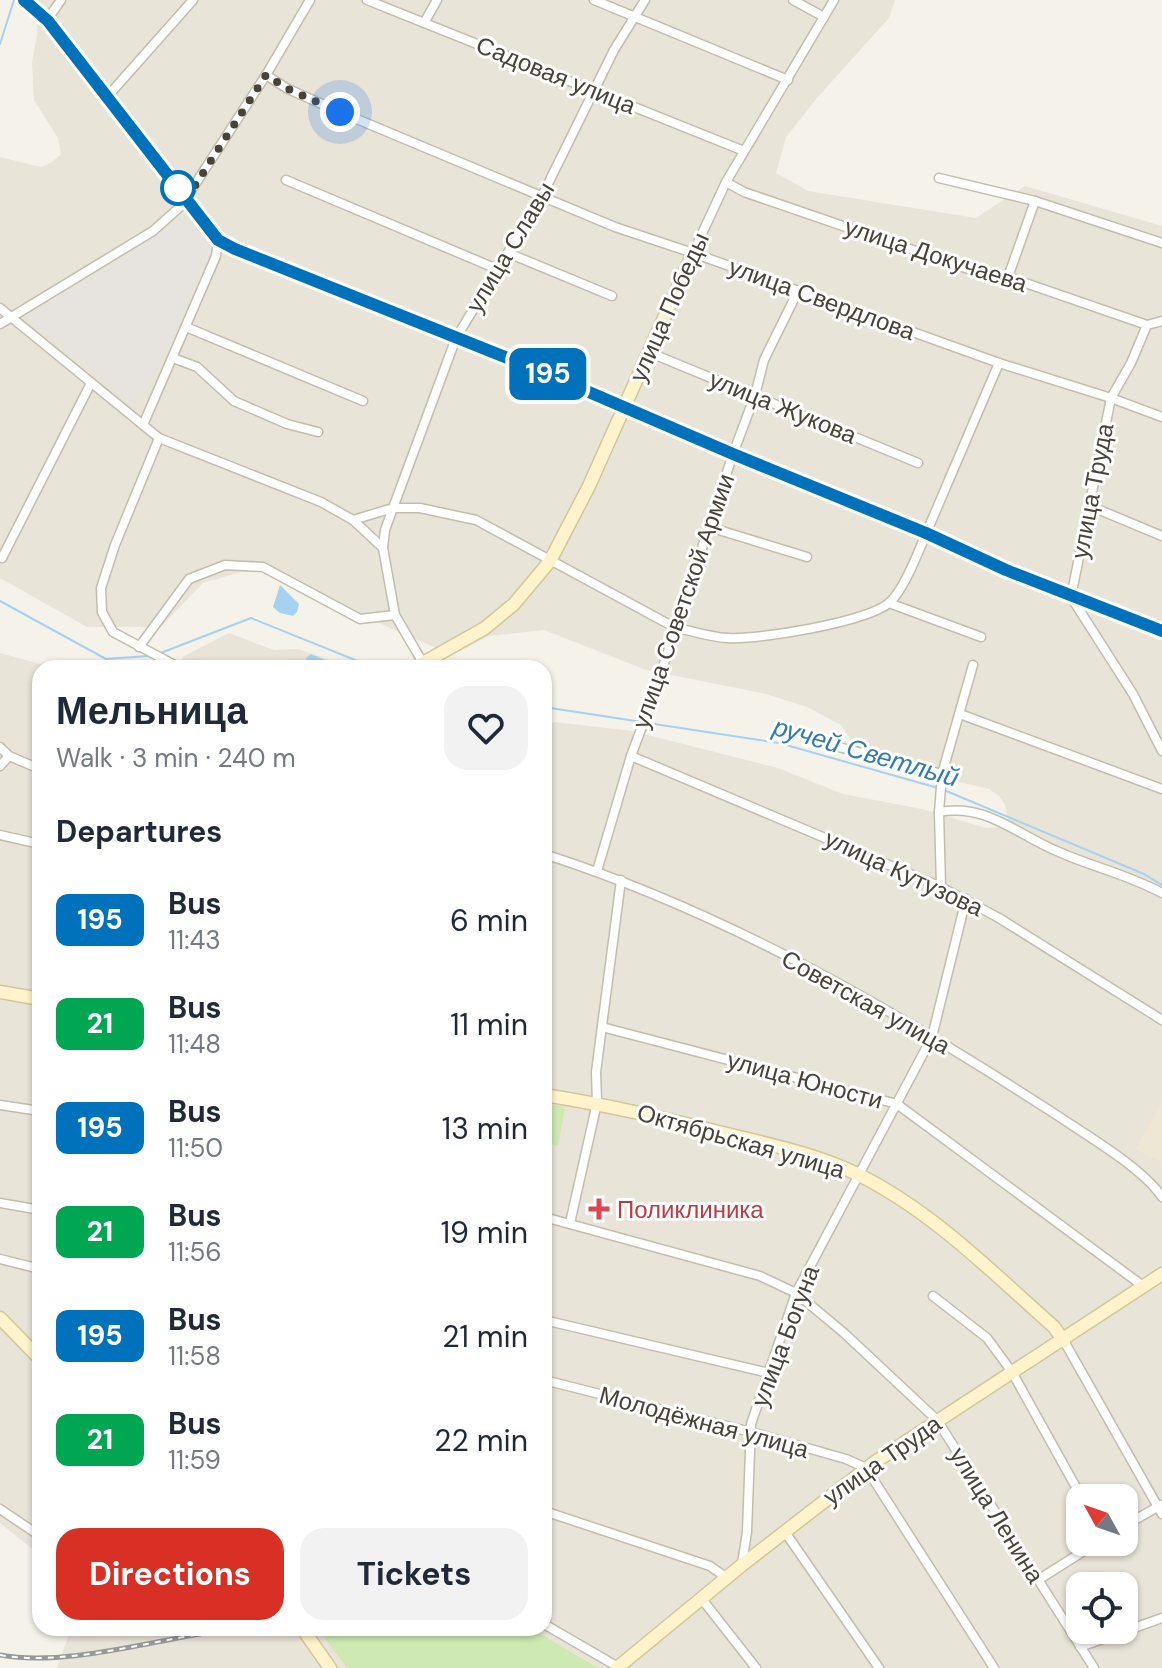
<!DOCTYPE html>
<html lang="en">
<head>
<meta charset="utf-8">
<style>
  :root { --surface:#fff; --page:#f2f2f3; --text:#1f2937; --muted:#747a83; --accent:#d93025 }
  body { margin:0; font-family:"DM Sans",sans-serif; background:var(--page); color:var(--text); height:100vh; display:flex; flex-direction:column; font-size:30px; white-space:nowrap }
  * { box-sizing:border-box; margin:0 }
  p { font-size:26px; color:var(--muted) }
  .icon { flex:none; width:44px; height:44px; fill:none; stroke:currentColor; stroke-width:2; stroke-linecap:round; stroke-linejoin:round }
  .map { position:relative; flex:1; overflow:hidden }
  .side { position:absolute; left:32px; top:660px; width:520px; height:976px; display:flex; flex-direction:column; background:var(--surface); border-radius:24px; box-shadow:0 2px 6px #0004 }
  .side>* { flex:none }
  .badge { padding:0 16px; border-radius:12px; font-size:28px; line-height:52px }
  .needle { width:52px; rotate:310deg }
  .tools { position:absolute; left:1066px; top:1484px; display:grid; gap:16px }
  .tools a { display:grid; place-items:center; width:72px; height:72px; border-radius:16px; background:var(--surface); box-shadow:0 2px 6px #0004; font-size:40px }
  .you { position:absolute; width:40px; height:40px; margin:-20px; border:6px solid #fff; border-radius:50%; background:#1a73e8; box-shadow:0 0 0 12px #1a73e833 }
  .map>.badge { position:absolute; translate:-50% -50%; box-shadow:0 0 0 4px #fff }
  h2 { padding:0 24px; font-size:30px; line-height:72px }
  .round { display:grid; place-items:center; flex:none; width:84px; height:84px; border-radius:24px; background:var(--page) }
  .overview { display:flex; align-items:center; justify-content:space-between; height:136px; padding:0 24px }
  h1 { font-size:38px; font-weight:700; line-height:60px }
  .cta { display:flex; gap:16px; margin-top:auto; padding:16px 24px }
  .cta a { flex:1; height:92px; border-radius:24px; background:var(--accent); color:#fff; font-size:32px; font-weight:700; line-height:92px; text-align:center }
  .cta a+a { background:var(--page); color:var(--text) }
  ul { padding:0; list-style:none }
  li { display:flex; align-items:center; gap:24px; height:104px; padding:0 24px }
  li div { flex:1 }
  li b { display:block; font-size:30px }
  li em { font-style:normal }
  li .badge { min-width:88px; font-weight:700; text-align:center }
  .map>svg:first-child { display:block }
</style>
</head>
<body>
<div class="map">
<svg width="1162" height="1668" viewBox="0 0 1162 1668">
  <rect width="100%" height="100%" fill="#f5f2ea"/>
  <g fill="#e9e4d8" fill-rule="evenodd">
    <path d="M37 0H895L889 18 817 98 786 137 776 173 808 191 976 218 1025 186 1162 226V1668H57L71 1628H544V725L555 722 632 731 778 768 843 794 922 809 986 828 1002 827 1008 820 1005 805 999 796 989 789 887 765 854 745 841 725 807 707 766 694 646 670 544 630 489 636 452 655 254 568 203 583 161 627H87L0 578V157L41 167 52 162 61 154 58 138 34 100 32 63 37 35ZM1080 1498H1124V1542H1080ZM1080 1586H1124V1630H1080Z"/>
    <path d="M229 633 274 650 298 649 352 668H174L184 656Z"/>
    <path d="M0 653 55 668H40V1555L0 1523Z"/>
  </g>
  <path fill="#e7e3de" d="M183 216 213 248 158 368 134 403 23 317 105 269Z"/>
  <path fill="#eee7d4" d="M1162 1101V1163L1136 1149Z"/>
  <g fill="#cfe9b3">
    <path d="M544 1103 565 1107 558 1146 544 1142Z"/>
    <path d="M317 1628H530L598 1668H347Z"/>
  </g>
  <g fill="#a7d1f1">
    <path d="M280 585 299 604 297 612 293 616 280 613 273 607Z"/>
    <path d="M311 654 343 668H308L306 658Z"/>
  </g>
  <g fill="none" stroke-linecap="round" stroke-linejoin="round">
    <g stroke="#a7d1f1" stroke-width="2">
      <path d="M0 44 14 0"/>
      <path d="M0 601 106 659 148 656"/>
      <path d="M158 654 251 618 375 668"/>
      <path d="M544 707 642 722"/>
      <path d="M648 723 779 743 938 788"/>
      <path d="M944 790 1144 874 1162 885"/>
    </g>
    <defs>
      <g id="street">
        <path d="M24 0 48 21 218 240 235 249 540 371 733 454 926 533 1006 570 1162 631"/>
        <path d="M367 0 744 151"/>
        <path d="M594 0 788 80"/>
        <path d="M793 0 824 17"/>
        <path d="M47 20 61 0"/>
        <path d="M424 23 437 0"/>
        <path d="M266 75 288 89 340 112 615 227 693 253 999 363 1111 398 1162 417"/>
        <path d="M107 97 193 0"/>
        <path d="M939 178 1035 201 1162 243"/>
        <path d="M286 180 497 269"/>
        <path d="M726 182 744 192 974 271 1008 277 1147 325"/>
        <path d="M508 253 612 296"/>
        <path d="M693 253 726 182 834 0"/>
        <path d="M1008 277 1035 201"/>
        <path d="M0 308 159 438 321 502 353 520 383 548 395 615 423 663"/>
        <path d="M1162 321 1147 325 1131 363 1111 398 1071 597 1133 694 1162 751"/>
        <path d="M0 324 153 231 181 206 266 75 310 0"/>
        <path d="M186 327 363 401"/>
        <path d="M648 352 918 463"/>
        <path d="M173 358 197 367 234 401 287 424 318 432"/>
        <path d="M143 425 216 256 218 240"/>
        <path d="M159 438 115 545 101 588 102 612 113 632 180 668"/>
        <path d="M1090 506 1162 536"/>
        <path d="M353 520 393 508H420L476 520 674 627C692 631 710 637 728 638 759 640 866 622 889 603 905 590 922 542 931 522 954 469 976 416 999 363"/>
        <path d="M709 527 807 557"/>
        <path d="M383 548 385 530 393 508 456 338 541 198 614 50 645 0"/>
        <path d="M2 558 91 383"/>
        <path d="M889 603 981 637"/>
        <path d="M139 647 189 579 225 565 263 567 360 619 395 615"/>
        <path d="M960 714 1162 789"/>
        <path d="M812 740 942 774"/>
        <path d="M0 747 9 756 40 769"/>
        <path d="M631 756 941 887 999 918 1162 1020"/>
        <path d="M0 766 9 756"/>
        <path d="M939 812C987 803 1017 835 1059 852 1093 867 1129 875 1162 893"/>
        <path d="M0 835 40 844"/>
        <path d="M544 854C725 912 893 1009 1052 1112 1083 1133 1142 1167 1162 1197"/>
        <path d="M597 871 631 756 653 697 733 454 755 395 764 360 798 291"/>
        <path d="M941 887 939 812 942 774 973 665"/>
        <path d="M602 1027 897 1104 1143 1286"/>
        <path d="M0 1105 40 1111"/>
        <path d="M0 1203 40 1210"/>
        <path d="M544 1217 760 1276 796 1293 844 1333 937 1420 1094 1668"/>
        <path d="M570 1223 597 1103 596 1072 621 880"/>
        <path d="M0 1259 40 1269"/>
        <path d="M933 1296 987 1338 1012 1372 1082 1498"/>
        <path d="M544 1320 769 1373"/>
        <path d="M1064 1341 1162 1514"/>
        <path d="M544 1380 751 1432 846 1459 866 1468 994 1668"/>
        <path d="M0 1509 40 1536"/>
        <path d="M544 1511 710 1566 727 1578"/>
        <path d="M1124 1526 1161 1505"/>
        <path d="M785 1532 879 1668"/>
        <path d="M742 1564 747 1532 751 1424 796 1293 932 1037 966 899"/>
        <path d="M1038 1580 1098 1542"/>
        <path d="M701 1598 756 1668"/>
        <path d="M544 1624 618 1667"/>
        <path d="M1080 1647 1162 1618"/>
      </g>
      <g id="secondary">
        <path d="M424 668 423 663 485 628 514 604 550 561 589 486 693 253"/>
        <path d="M0 992 40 999"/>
        <path d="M544 1095C609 1105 671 1120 735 1136 776 1146 818 1155 857 1174 931 1210 993 1273 1054 1327L1064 1341"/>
        <path d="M0 1318 40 1359"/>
        <path d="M302 1628 330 1668"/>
        <path d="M617 1668 742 1565 875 1462 1162 1274"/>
      </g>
    </defs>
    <use href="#street" stroke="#c3bdaf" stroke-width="11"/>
    <use href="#secondary" stroke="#d4c69a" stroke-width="15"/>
    <use href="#street" stroke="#fff" stroke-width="8"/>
    <use href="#secondary" stroke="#fef3ca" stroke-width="12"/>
    <defs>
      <path id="rail" d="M0 1655C60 1666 140 1644 200 1634"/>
    </defs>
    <use href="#rail" stroke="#989898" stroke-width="5"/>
    <use href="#rail" stroke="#fff" stroke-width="2" stroke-dasharray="6" stroke-linecap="butt"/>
  </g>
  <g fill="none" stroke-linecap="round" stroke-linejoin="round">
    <defs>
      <path id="line" d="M24 0 48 21 218 240 235 249 540 371 733 454 926 533 1006 570 1162 631"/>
    </defs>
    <use href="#line" stroke="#fff" stroke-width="18"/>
    <use href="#line" stroke="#0072bc" stroke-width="12"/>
    <path stroke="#494238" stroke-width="8" stroke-dasharray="0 14.4" d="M178 188 187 198 266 75 288 89 340 112"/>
  </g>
  <circle fill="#fff" stroke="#0072bc" stroke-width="4" cx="178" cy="188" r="16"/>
  <path fill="#e0444e" stroke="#fff" stroke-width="3" d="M595 1197h8v8h8v8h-8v8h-8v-8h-8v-8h8z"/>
  <g text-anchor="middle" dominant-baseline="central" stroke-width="6" stroke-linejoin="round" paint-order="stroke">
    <g font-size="24" fill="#494238" stroke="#fff">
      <text transform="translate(556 75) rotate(22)">Садовая улица</text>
      <text transform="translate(510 247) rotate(-59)">улица Славы</text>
      <text transform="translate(936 255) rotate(18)">улица Докучаева</text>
      <text transform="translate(822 299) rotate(20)">улица Свердлова</text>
      <text transform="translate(669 307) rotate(-66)">улица Победы</text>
      <text transform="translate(783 407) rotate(22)">улица Жукова</text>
      <text transform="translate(1092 491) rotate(-79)">улица Труда</text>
      <text transform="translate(683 601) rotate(-71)">улица Советской Армии</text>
      <text transform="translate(904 873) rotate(25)">улица Кутузова</text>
      <text transform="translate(866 1002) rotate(29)">Советская улица</text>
      <text transform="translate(805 1080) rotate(15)">улица Юности</text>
      <text transform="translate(741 1141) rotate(16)">Октябрьская улица</text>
      <text transform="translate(785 1336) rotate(-69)">улица Богуна</text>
      <text transform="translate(704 1422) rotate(15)">Молодёжная улица</text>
      <text transform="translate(882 1460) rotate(-35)">улица Труда</text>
      <text transform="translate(997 1515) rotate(58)">улица Ленина</text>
    </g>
    <g font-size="24" fill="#be3a42" stroke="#fff" text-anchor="start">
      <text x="617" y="1209">Поликлиника</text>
    </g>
    <g font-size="26" font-style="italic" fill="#307bb5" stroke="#fff">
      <text transform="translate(866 752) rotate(16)">ручей Светлый</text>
    </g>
  </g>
</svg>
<div class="tools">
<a><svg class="needle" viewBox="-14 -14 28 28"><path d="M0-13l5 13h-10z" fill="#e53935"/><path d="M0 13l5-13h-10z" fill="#747a83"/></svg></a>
<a><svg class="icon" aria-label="locate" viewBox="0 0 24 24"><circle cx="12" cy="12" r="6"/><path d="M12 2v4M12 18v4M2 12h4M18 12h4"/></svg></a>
</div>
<div class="you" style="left:340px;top:112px"></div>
<b class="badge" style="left:548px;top:374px;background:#0072bc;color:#fff">195</b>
<section class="side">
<div class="overview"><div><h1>Мельница</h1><p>Walk · 3 min · 240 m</p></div><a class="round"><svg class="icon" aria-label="heart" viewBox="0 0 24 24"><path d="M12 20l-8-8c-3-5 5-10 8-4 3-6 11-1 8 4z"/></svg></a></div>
<h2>Departures</h2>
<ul>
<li><span class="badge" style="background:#0072bc;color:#fff">195</span><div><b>Bus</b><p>11:43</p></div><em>6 min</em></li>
<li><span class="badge" style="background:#00a651;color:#fff">21</span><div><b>Bus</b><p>11:48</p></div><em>11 min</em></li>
<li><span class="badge" style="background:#0072bc;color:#fff">195</span><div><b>Bus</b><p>11:50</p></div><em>13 min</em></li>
<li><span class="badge" style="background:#00a651;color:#fff">21</span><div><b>Bus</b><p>11:56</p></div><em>19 min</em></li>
<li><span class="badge" style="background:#0072bc;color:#fff">195</span><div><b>Bus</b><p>11:58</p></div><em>21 min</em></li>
<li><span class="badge" style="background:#00a651;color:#fff">21</span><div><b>Bus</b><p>11:59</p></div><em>22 min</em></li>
</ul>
<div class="cta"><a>Directions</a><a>Tickets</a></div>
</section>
</div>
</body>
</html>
